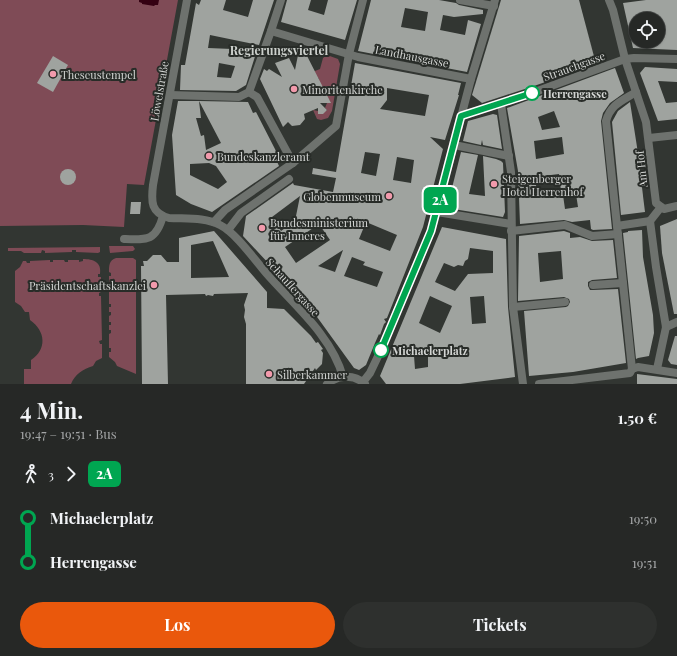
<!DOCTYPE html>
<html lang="de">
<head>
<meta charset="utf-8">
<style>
  :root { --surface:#262826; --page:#2e302e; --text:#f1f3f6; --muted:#a4a6a7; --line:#424443; --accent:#ea580c }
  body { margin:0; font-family:"Playfair Display",serif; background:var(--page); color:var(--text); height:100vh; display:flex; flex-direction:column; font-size:15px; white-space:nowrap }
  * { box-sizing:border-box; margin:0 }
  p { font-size:13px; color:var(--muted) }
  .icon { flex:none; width:22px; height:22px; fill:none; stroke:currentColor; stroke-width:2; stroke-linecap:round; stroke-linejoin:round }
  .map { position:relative; height:384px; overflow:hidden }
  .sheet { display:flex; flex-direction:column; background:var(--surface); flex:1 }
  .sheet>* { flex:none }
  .badge { padding:0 8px; border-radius:6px; font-size:14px; line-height:26px }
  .tools { position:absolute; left:629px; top:12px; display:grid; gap:8px }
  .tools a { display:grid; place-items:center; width:36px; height:36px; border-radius:50%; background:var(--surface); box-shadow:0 1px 3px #0004,0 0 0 1px var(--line); font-size:20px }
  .map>.badge { position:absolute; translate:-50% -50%; box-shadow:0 0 0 2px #fff }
  .legs { display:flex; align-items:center; gap:6px; height:44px; padding:0 20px; font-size:13px }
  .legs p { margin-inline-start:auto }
  .head { display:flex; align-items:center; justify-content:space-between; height:68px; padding:0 20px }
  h1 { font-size:22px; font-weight:700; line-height:30px }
  .cta { display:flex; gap:8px; margin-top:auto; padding:8px 20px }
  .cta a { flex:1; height:46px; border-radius:24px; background:var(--accent); color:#fff; font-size:16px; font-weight:700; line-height:46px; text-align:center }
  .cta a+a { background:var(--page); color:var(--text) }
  ul { padding:0 20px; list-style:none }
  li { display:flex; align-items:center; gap:14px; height:44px; font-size:15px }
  li i { display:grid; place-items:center; width:6px; height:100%; margin:0 5px; background:currentColor }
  li i::after { content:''; width:10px; height:10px; margin:-5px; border:3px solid; border-radius:50%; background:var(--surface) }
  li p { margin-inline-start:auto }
  li:first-child i { background:linear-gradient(#0000 50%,currentColor 0) }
  li:last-child i { background:linear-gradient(currentColor 50%,#0000 0) }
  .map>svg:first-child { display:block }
</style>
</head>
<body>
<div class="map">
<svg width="677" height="384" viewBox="0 0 677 384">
  <rect width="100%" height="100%" fill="#323632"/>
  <g fill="#7f4b56">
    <path d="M0 0H178L144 185 127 184 124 227 83 225 0 226Z"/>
    <path d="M327 55 338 59 340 64 332 111 328 118 321 120 317 119 313 110 318 111V114H320V111L324 109 326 111 327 110 325 108 327 103H330V101L320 90 324 88 316 82 319 79 318 78 315 79V71L320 69 323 58Z"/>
    <path d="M109 246H133L135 249 133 251 110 253Z"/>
    <path d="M100 247V252L98 253 76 252V250H72V252L45 253V251L42 250 41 253H24L21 251H8V248Z"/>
    <path d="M116 258H133L136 260V374L117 366 115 362 109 357V352H111V348H109V334L111 333V330H109V325H111V322H109V316L111 315V312H109V307H111V304H109V286H111V283L109 282V276H111V273L109 272C109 266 109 260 116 258Z"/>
    <path d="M83 259C93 259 102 262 100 274H98V277H101V292L99 293V296H101L102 340 99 341 100 344H102V358L96 361 93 366C83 369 75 374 71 384H24V369H31V360C47 350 46 331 30 320L29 312H25L21 306 15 302V271L20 267 23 261H26L27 263H30V261L50 260V262H53V260H64L65 262H68V260H79V262L83 261Z"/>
  </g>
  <path fill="#340112" d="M139 0H159L158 5H155L154 6 142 4V3L139 2Z"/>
  <g fill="#9fa39f" fill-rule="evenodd">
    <path d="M201 0H226L223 10 248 17 253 0H274L259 45 210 35 208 48 257 50 246 85 236 91 180 90 181 65H185L196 3 199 5ZM219 63 235 66 231 78 217 77Z"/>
    <path d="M287 0H311L308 10 324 15 328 0H357L345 40 281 22Z"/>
    <path d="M371 0H439L456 3 459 5 483 10V14L454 17 443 15 440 30 465 35 468 20 481 24 467 72 358 51ZM405 8 428 12 425 31 401 27Z"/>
    <path d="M501 0H579L596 64 534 86 482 103 472 95Z"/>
    <path d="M646 0H677V50L633 48 623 3ZM636 19H658V41H636Z"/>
    <path d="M304 50 331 103H320L327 110 323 114H318V108L304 114 305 119 300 125 292 126 288 122 283 127 260 79 264 69 267 71 269 69 282 77 275 63 289 58 295 70 298 55 301 54Z"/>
    <path d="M53 56 68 65 53 92 37 83Z"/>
    <path d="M355 63 461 83 458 95H459L445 140 430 137 443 149 423 227 387 318 384 319 386 322 384 324 380 335 379 334 375 343 366 365 359 370 354 368 312 310 243 236 246 216 293 183 294 185 333 192 336 178 312 174 313 168 336 172ZM387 88 429 95 425 116 380 109 387 100ZM365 152 380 154 376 176 361 173ZM397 157 414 160 411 183 393 180ZM300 196 295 221 281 231 272 217ZM366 222 397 235 390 251 359 239ZM319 224 330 240 296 263 285 247ZM343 250 335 272 318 266ZM352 257 365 262 363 265 383 272 377 287 344 276Z"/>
    <path d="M645 67 677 69V82L658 81 666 103 677 102V119L658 121 640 73Z"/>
    <path d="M615 68 624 93 610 103 603 113 601 121 612 229 593 230 591 229 590 220 572 222 564 220 520 224 518 171 507 108ZM554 111 560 127 542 130 538 117ZM562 137 564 154 536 159 534 141ZM559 174 561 191 537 193 535 177ZM576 194 578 207 565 209 563 195Z"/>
    <path d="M178 101H199L201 118H196L201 136 204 135 206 150 221 143 199 101 248 102 253 113 256 112 277 153 274 155 279 166 212 212 191 204 176 195 172 135ZM209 163 216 166 227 182 218 189 190 175V164Z"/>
    <path d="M630 102 637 147 645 212 621 215 612 122 618 111Z"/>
    <path d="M493 114 497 115 502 149 483 145 482 140 481 145 463 141 468 121Z"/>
    <path d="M461 152 478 155 469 194 485 196 483 156 496 159 501 161 503 163 505 212 503 217 447 208Z"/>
    <circle cx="68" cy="177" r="8"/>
    <path d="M131 202H141L140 214H130Z"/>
    <path d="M677 219V314H674L662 253 660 226Z"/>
    <path d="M442 227 506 239 508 307 515 377 460 384H386L380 376ZM470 248 493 251V273L468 274 455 291 435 282 444 263 454 267 458 265 463 266 465 261 468 259ZM430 296 452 306 440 333 419 323ZM484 296 486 323 472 324 470 297ZM428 355V367L415 369 414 356Z"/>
    <path d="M642 230 643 257 653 315 654 333 649 356 638 358 636 359 623 233 628 232V231Z"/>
    <path d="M214 231 267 292V308L284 309 311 336 316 343 318 342 323 349 321 350 323 353 322 364 316 370 315 368 304 384H246V324L244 317 245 310 244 305 248 293 214 294 213 296 208 295 206 296 205 294 166 295 168 384H142L141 266H144L143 261H147L153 255H161L167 262H179V238ZM213 241 229 277 191 278V245Z"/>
    <path d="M564 231 570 233V238L580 237 592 241 613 240 617 278 592 280 588 282V286L590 290H593L618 289 626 363 573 372 529 376 524 311 566 307 568 306 570 302 569 299 564 297 518 301 519 236ZM561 251 563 279 540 282 538 253Z"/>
    <path d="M675 336H677V365L671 364 668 360Z"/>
    <path d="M637 374 677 379V384H637Z"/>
  </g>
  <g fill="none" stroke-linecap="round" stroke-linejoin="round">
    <g stroke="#6e726e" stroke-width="8">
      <path d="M187 0 153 185C151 202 151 213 169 218 186 219 205 217 220 225 236 233 254 259 266 273 293 304 332 336 343 377"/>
      <path d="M460 0 494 6"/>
      <path d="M609 0 613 10 625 59 646 122 656 203 664 209 677 206"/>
      <path d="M271 31 358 57 471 79"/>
      <path d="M249 92 257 97 293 163 336 126 349 54 363 0"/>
      <path d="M170 95 239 97 249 92 271 31 281 0"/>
      <path d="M501 104 511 172 513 307 523 384"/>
      <path d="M461 116 532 93 625 59 634 58 677 59"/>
      <path d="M649 138 677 135"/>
      <path d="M454 145 509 156"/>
      <path d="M437 212 511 224"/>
      <path d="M214 222 225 210 293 163"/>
      <path d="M617 226 650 221"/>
      <path d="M228 230 241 213 289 179"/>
      <path d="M511 231 565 225 592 236 618 234"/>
      <path d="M124 239C147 240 156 241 163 216"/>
      <path d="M593 285 623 283"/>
      <path d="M513 307 565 302"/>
      <path d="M666 327 677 322"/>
      <path d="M632 369 606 121C611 104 622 101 636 92"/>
      <path d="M657 369 666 327 656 267 650 221 661 207"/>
      <path d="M363 382 370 373 381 350 431 231 471 79 495 0"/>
      <path d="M327 384C338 375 354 374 365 384"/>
      <path d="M539 384 630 373 632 369 638 367 677 373"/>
    </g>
  </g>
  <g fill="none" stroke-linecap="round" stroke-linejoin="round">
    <defs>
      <path id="line-1" d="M381 350 431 231 461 116 532 93"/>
    </defs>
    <use href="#line-1" stroke="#fff" stroke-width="9"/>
    <use href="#line-1" stroke="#00a651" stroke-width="6"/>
  </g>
  <g fill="#f29aac" stroke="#282c28" stroke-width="1.5">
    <circle cx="53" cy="74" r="4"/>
    <circle cx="294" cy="89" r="4"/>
    <circle cx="209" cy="156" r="4"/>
    <circle cx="494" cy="184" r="4"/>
    <circle cx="389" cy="196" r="4"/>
    <circle cx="262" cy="228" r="4"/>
    <circle cx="154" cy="285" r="4"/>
    <circle cx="269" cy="374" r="4"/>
  </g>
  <g fill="#fff" stroke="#00a651" stroke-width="2">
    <circle cx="532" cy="93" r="7"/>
    <circle cx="381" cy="350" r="7"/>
  </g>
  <g text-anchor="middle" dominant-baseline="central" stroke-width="4" stroke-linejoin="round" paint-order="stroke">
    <g font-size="11" fill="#d3d5d3" stroke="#282c28">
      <text transform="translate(412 56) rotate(11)">Landhausgasse</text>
      <text transform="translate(574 66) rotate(-20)">Strauchgasse</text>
      <text transform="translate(159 91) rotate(-80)">Löwelstraße</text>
      <text transform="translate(641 169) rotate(-96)">Am Hof</text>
      <text transform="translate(293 287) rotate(48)">Schauflergasse</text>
    </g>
    <g font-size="11" fill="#d3d5d3" stroke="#282c28" text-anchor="start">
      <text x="61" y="74">Theseustempel</text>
      <text x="302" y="89">Minoritenkirche</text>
      <text x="217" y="156">Bundeskanzleramt</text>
      <text x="502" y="178">Steigenberger<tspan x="502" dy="13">Hotel Herrenhof</tspan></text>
      <text x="381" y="196" text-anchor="end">Globenmuseum</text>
      <text x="270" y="222">Bundesministerium<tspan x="270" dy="13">für Inneres</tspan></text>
      <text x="146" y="285" text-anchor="end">Präsidentschaftskanzlei</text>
      <text x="277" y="374">Silberkammer</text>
    </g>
    <g font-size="11" font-weight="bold" fill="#d3d5d3" stroke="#282c28" text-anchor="start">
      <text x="543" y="93">Herrengasse</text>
      <text x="392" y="350">Michaelerplatz</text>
    </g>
    <g font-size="12" font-weight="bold" fill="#ccd0cc" stroke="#282c28">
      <text x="279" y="50">Regierungsviertel</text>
    </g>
  </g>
</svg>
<div class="tools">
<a><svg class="icon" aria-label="locate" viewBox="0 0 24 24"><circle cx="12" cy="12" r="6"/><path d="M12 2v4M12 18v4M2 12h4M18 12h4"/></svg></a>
</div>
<b class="badge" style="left:440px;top:200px;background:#00a651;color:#fff">2A</b>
</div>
<section class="sheet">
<div class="head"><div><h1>4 Min.</h1><p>19:47 – 19:51 · Bus</p></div><b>1.50 €</b></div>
<div class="legs"><svg class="icon" aria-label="walk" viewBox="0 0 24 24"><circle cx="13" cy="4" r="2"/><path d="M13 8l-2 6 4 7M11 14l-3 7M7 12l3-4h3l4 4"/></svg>3<svg class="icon" aria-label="forward" viewBox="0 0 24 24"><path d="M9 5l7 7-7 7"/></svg><b class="badge" style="background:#00a651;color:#fff">2A</b></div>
<ul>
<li><i style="color:#00a651"></i><b>Michaelerplatz</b><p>19:50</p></li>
<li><i style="color:#00a651"></i><b>Herrengasse</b><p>19:51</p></li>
</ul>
<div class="cta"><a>Los</a><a>Tickets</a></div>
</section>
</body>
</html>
